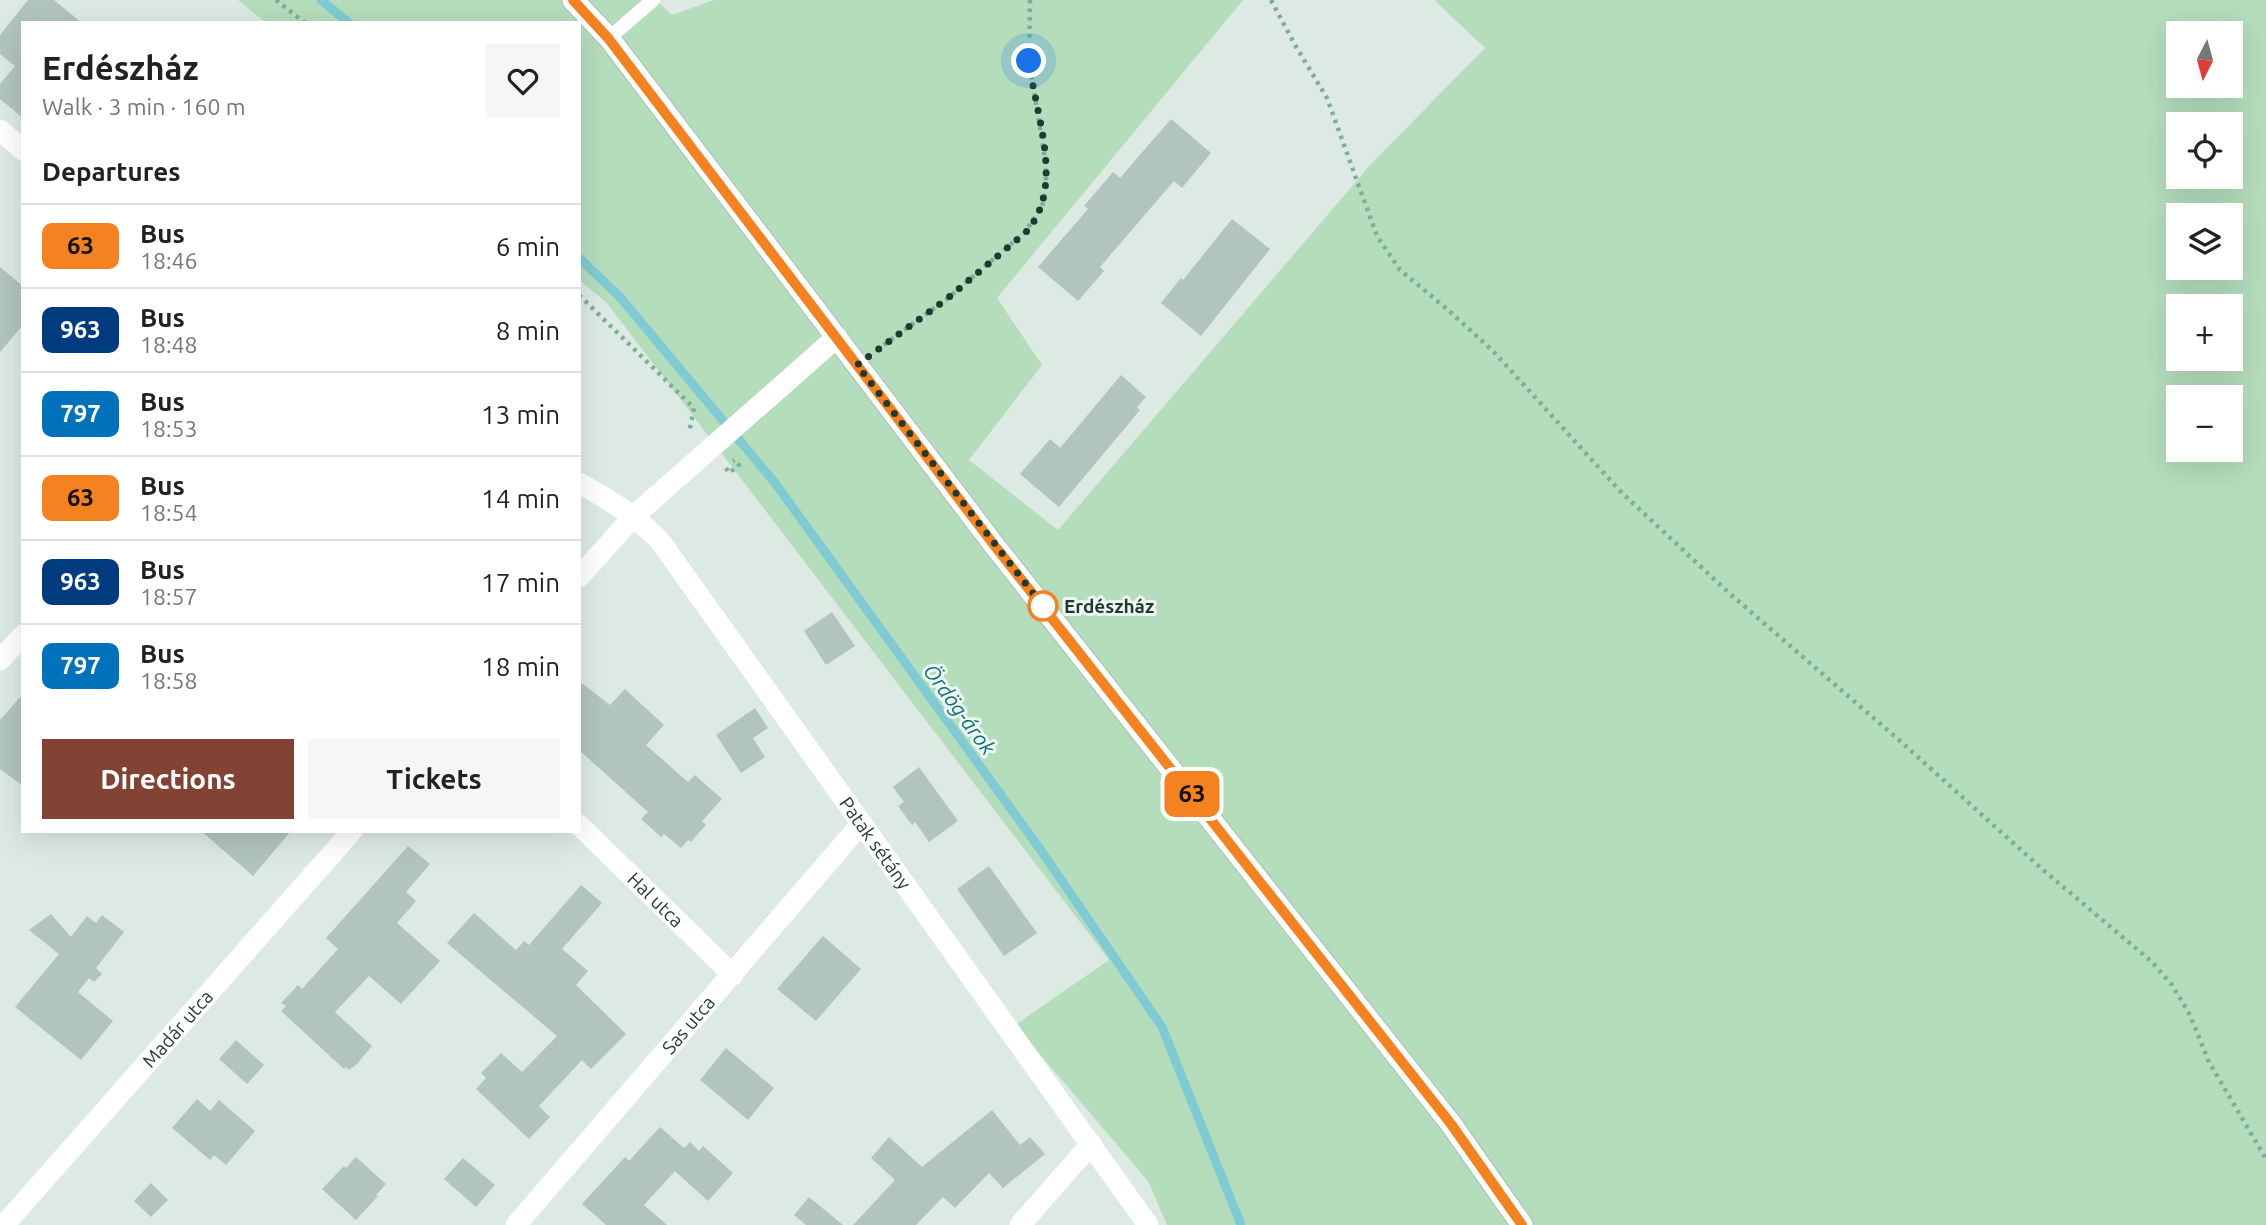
<!DOCTYPE html>
<html lang="en">
<head>
<meta charset="utf-8">
<style>
  :root { --surface:#fff; --page:#f6f6f6; --text:#222; --muted:#767676; --line:#e0e0e0; --accent:#834334 }
  body { margin:0; font-family:Ubuntu,sans-serif; background:var(--page); color:var(--text); height:100vh; display:flex; flex-direction:column; font-size:26px; white-space:nowrap }
  * { box-sizing:border-box; margin:0 }
  p { font-size:23px; color:var(--muted) }
  .icon { flex:none; width:38px; height:38px; fill:none; stroke:currentColor; stroke-width:2; stroke-linecap:round; stroke-linejoin:round }
  .map { position:relative; flex:1; overflow:hidden }
  .sheet { position:absolute; left:21px; top:21px; width:560px; height:812px; display:flex; flex-direction:column; background:var(--surface); border-radius:0px; box-shadow:0 7px 28px #0002 }
  .sheet>* { flex:none }
  .badge { padding:0 14px; border-radius:10px; font-size:24px; line-height:46px }
  .needle { width:46px; rotate:186deg }
  .tools { position:absolute; left:2166px; top:21px; display:grid; gap:14px }
  .tools a { display:grid; place-items:center; width:77px; height:77px; border-radius:0px; background:var(--surface); box-shadow:0 7px 28px #0002; font-size:35px }
  .you { position:absolute; width:35px; height:35px; margin:-18px; border:5px solid #fff; border-radius:50%; background:#1a73e8; box-shadow:0 0 0 10px #1a73e833 }
  .map>.badge { position:absolute; translate:-50% -50%; box-shadow:0 0 0 4px #fff }
  h2 { padding:0 21px; font-size:26px; line-height:63px }
  .round { display:grid; place-items:center; flex:none; width:74px; height:74px; border-radius:0px; background:var(--page) }
  .head { display:flex; align-items:center; justify-content:space-between; height:119px; padding:0 21px }
  h1 { font-size:33px; font-weight:700; line-height:52px }
  .action { display:flex; gap:14px; margin-top:auto; padding:14px 21px }
  .action a { flex:1; height:80px; border-radius:0px; background:var(--accent); color:#fff; font-size:28px; font-weight:700; line-height:80px; text-align:center }
  .action a+a { background:var(--page); color:var(--text) }
  ul { padding:0; list-style:none }
  li { display:flex; align-items:center; gap:21px; height:84px; padding:0 21px; border-top:2px solid var(--line) }
  li div { flex:1 }
  li b { display:block; font-size:26px }
  li em { font-style:normal }
  li .badge { min-width:77px; font-weight:700; text-align:center }
  .map>svg:first-child { display:block }
</style>
</head>
<body>
<div class="map">
<svg width="2266" height="1225" viewBox="0 0 2266 1225">
  <rect width="100%" height="100%" fill="#ddeae3"/>
  <path fill="#b4ddbc" fill-rule="evenodd" d="M238 0H656L672 15 714 0H1243L997 298 1042 365 969 460 1058 530 1372 163 1485 48 1434 0H2266V1225H1167L1148 1181 1015 1025 1109 960 606 302 579 280V23H266ZM2179 33H2231V86H2179ZM2179 124H2231V177H2179ZM2179 215H2231V268H2179ZM2179 306H2231V359H2179ZM2179 397H2231V450H2179Z"/>
  <g fill="none" stroke-linecap="round" stroke-linejoin="round">
    <g stroke="#80cbd3" stroke-width="9">
      <path d="M321 0 349 23"/>
      <path d="M579 258 620 297 775 483 1040 849 1162 1027 1241 1225"/>
    </g>
  </g>
  <g fill="#b2c5bc">
    <path d="M28 0H54L82 23H23V118L0 99V84L15 66 0 54V35Z"/>
    <path d="M1171 119 1211 153 1182 188 1174 181 1100 267 1104 271 1078 301 1038 267 1088 209 1084 206 1113 172 1120 178Z"/>
    <path d="M1232 219 1270 249 1201 336 1161 303 1181 278 1183 280Z"/>
    <path d="M0 267 23 286V325L0 352Z"/>
    <path d="M1121 375 1146 397 1137 407 1140 410 1059 507 1020 474 1050 439 1060 448Z"/>
    <path d="M832 612 855 646 826 665 804 631Z"/>
    <path d="M579 681 610 705 625 689 664 725 646 745 688 782 695 775 722 799 702 821 706 825 691 842 688 840 681 848 664 834 661 837 641 819 648 812 579 750Z"/>
    <path d="M23 694V786L0 769V720Z"/>
    <path d="M755 708 768 728 753 738 765 757 741 773 716 735Z"/>
    <path d="M919 767 958 821 929 842 915 822 912 825 898 806 904 802 893 787Z"/>
    <path d="M201 831H291L253 876Z"/>
    <path d="M408 846 430 864 406 892 416 901 397 923 440 961 401 1004 369 976 335 1012 372 1046 357 1064 349 1070 346 1067 344 1069 281 1011 286 1006 281 1003 298 985 302 989 338 949 326 938Z"/>
    <path d="M989 866 1037 933 1004 956 957 889Z"/>
    <path d="M581 885 602 903 562 949 588 971 576 985 626 1034 591 1069 582 1060 539 1106 550 1117 529 1139 476 1089 486 1078 481 1073 501 1053 522 1072 557 1036 447 943 474 913 516 950 524 941 529 945Z"/>
    <path d="M51 914 71 937 87 916 96 923 102 915 124 932 96 968 102 974 94 982 89 978 78 992 113 1021 81 1060 15 1007 59 954 29 930Z"/>
    <path d="M823 936 861 969 816 1021 777 989Z"/>
    <path d="M236 1040 264 1065 247 1084 219 1059Z"/>
    <path d="M726 1048 774 1088 748 1120 700 1080Z"/>
    <path d="M197 1099 210 1111 219 1100 255 1131 226 1165 214 1155 210 1160 172 1128Z"/>
    <path d="M992 1110 1020 1145 1030 1137 1045 1154 1003 1188 989 1173 955 1208 943 1197 916 1225H853L895 1180 871 1158 889 1137 922 1167Z"/>
    <path d="M660 1127 684 1148 690 1142 699 1151 703 1146 733 1173 708 1201 675 1171 644 1205 667 1225H606L582 1204 625 1157 629 1161Z"/>
    <path d="M356 1157 386 1184 376 1195 378 1196 356 1220 322 1189 344 1166 346 1168Z"/>
    <path d="M463 1158 495 1185 476 1207 444 1179Z"/>
    <path d="M151 1183 168 1200 151 1217 134 1201Z"/>
    <path d="M809 1197 843 1225H806L794 1215Z"/>
  </g>
  <g fill="none" stroke-linecap="round" stroke-linejoin="round">
    <defs>
      <path id="secondary" d="M573 0 609 38 994 545 1451 1124 1522 1225"/>
    </defs>
    <use href="#secondary" stroke="#afcabf" stroke-width="24"/>
    <g stroke="#7baf9c" stroke-width="4.5" stroke-dasharray="3.5 5" stroke-linecap="butt">
      <path d="M276 0 305 23"/>
      <path d="M1271 0 1295 45 1327 98 1377 236 1400 270 1447 309 1494 352 1620 491 1729 593 1899 740 2042 869 2151 961 2172 985 2190 1015 2209 1062 2266 1159"/>
      <path d="M579 295 694 408 689 433"/>
      <path d="M877 350 948 298 1025 232 1042 207 1046 189V165L1029 61 1030 0"/>
      <path d="M726 468 729 473 739 465 735 460 733 461"/>
    </g>
    <path stroke="#fff" stroke-width="14" d="M609 38 653 0"/>
    <g stroke="#fff" stroke-width="21">
      <path d="M0 130 23 150"/>
      <path id="s1" d="M579 483C610 500 636 516 660 541L1148 1225"/>
      <path d="M579 577 634 516 837 337"/>
      <path d="M0 660 23 635"/>
      <path id="s2" d="M579 825 733 975"/>
      <path id="s3" d="M4 1225 352 831"/>
      <path id="s4" d="M516 1225 861 824"/>
      <path d="M1020 1225 1091 1144"/>
    </g>
    <use href="#secondary" stroke="#fff" stroke-width="21"/>
  </g>
  <g fill="none" stroke-linecap="round" stroke-linejoin="round">
    <defs>
      <path id="line" d="M573 0 608 38 994 545 1451 1124 1522 1225"/>
    </defs>
    <use href="#line" stroke="#fff" stroke-width="16"/>
    <use href="#line" stroke="#f58220" stroke-width="10"/>
    <path stroke="#1e3a31" stroke-width="7" stroke-dasharray="0 12.6" d="M1029 61C1035 114 1066 187 1026 232L948 298 857 365 1046 610 1043 606"/>
  </g>
  <circle fill="#fff" stroke="#f58220" stroke-width="3.5" cx="1043" cy="606" r="14"/>
  <g text-anchor="middle" dominant-baseline="central" stroke-width="6" stroke-linejoin="round" paint-order="stroke">
    <g font-size="19" font-weight="bold" fill="#1e3a31" stroke="#edf7f1" text-anchor="start">
      <text x="1064" y="606">Erdészház</text>
    </g>
    <g font-size="19" fill="#1e3a31" stroke="#edf7f1">
      <text stroke="none"><textPath href="#s1" startOffset="471">Patak sétány</textPath></text>
      <text stroke="none"><textPath href="#s2" startOffset="107">Hal utca</textPath></text>
      <text stroke="none"><textPath href="#s4" startOffset="264">Sas utca</textPath></text>
      <text stroke="none"><textPath href="#s3" startOffset="262">Madár utca</textPath></text>
    </g>
    <g font-size="21" font-style="italic" fill="#156d78" stroke="#edf7f1">
      <text transform="translate(960 709) rotate(54)">Ördög-árok</text>
    </g>
  </g>
</svg>
<div class="tools">
<a><svg class="needle" viewBox="-14 -14 28 28"><path d="M0-13l5 13h-10z" fill="#e53935"/><path d="M0 13l5-13h-10z" fill="#767676"/></svg></a>
<a><svg class="icon" aria-label="locate" viewBox="0 0 24 24"><circle cx="12" cy="12" r="6"/><path d="M12 2v4M12 18v4M2 12h4M18 12h4"/></svg></a>
<a><svg class="icon" aria-label="layers" viewBox="0 0 24 24"><path d="M12 4l9 5-9 5-9-5zM3 14l9 5 9-5"/></svg></a>
<a>+</a>
<a>−</a>
</div>
<div class="you" style="left:1029px;top:61px"></div>
<b class="badge" style="left:1192px;top:794px;background:#f58220;color:#111">63</b>
<section class="sheet">
<div class="head"><div><h1>Erdészház</h1><p>Walk · 3 min · 160 m</p></div><a class="round"><svg class="icon" aria-label="heart" viewBox="0 0 24 24"><path d="M12 20l-8-8c-3-5 5-10 8-4 3-6 11-1 8 4z"/></svg></a></div>
<h2>Departures</h2>
<ul>
<li><span class="badge" style="background:#f58220;color:#111">63</span><div><b>Bus</b><p>18:46</p></div><em>6 min</em></li>
<li><span class="badge" style="background:#003b80;color:#fff">963</span><div><b>Bus</b><p>18:48</p></div><em>8 min</em></li>
<li><span class="badge" style="background:#0072bc;color:#fff">797</span><div><b>Bus</b><p>18:53</p></div><em>13 min</em></li>
<li><span class="badge" style="background:#f58220;color:#111">63</span><div><b>Bus</b><p>18:54</p></div><em>14 min</em></li>
<li><span class="badge" style="background:#003b80;color:#fff">963</span><div><b>Bus</b><p>18:57</p></div><em>17 min</em></li>
<li><span class="badge" style="background:#0072bc;color:#fff">797</span><div><b>Bus</b><p>18:58</p></div><em>18 min</em></li>
</ul>
<div class="action"><a>Directions</a><a>Tickets</a></div>
</section>
</div>
</body>
</html>
